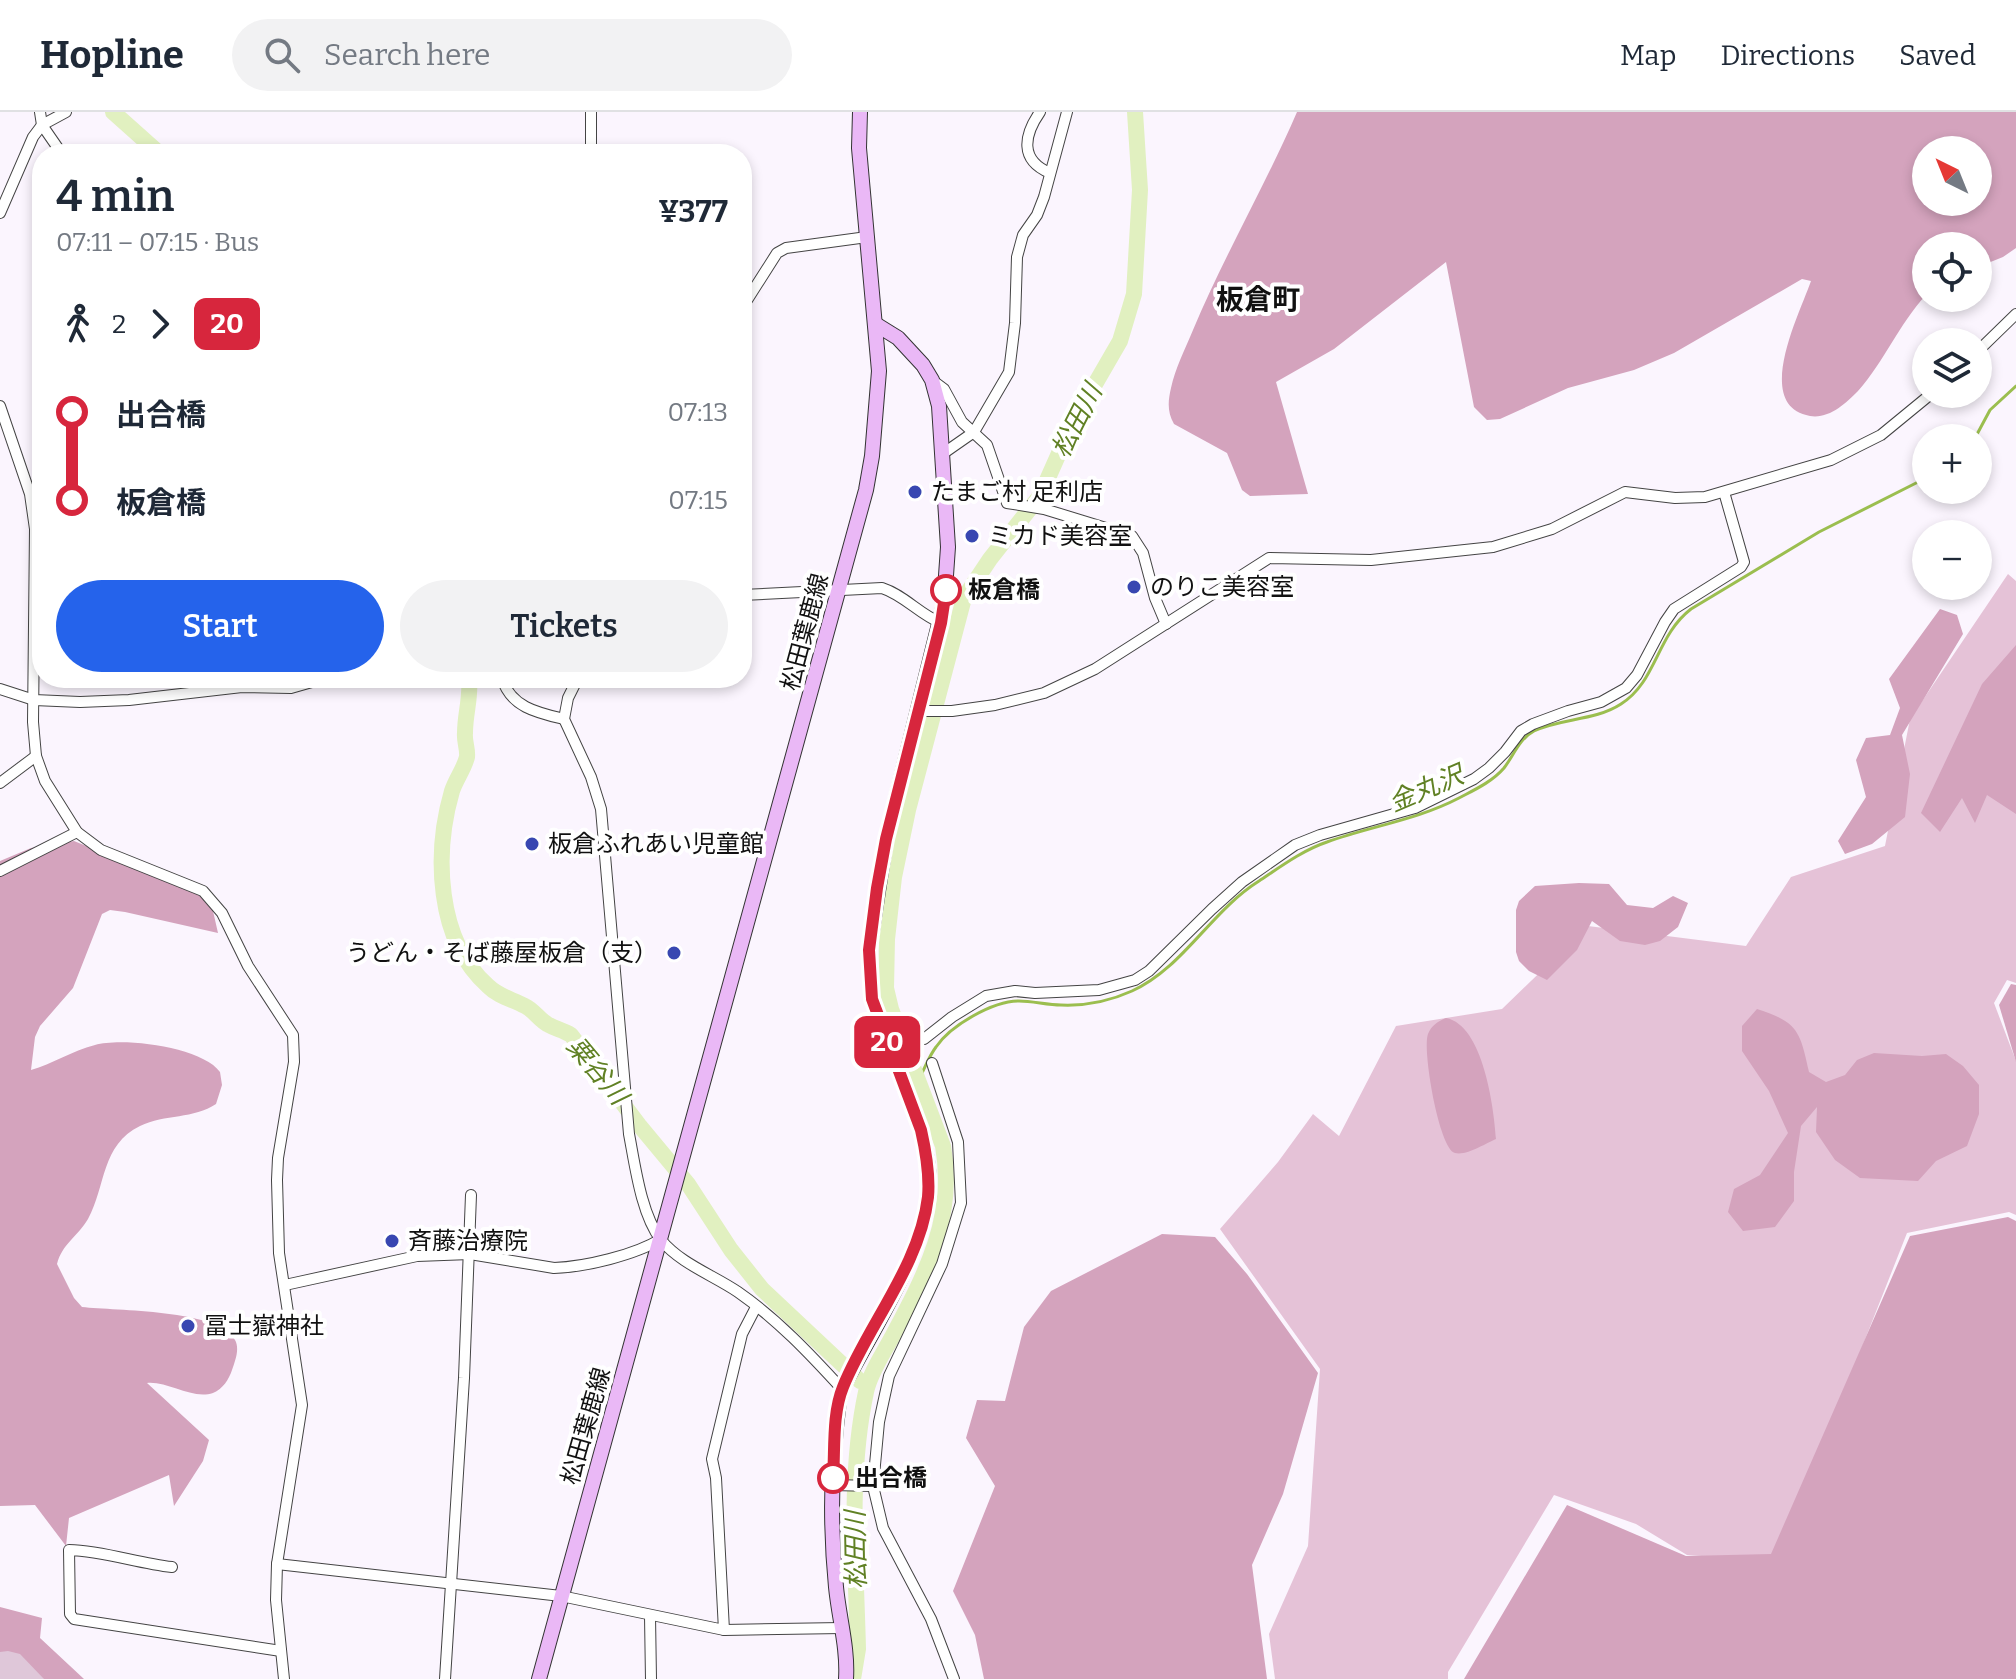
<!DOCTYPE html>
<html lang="en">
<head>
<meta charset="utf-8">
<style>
  :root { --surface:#fff; --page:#f2f2f3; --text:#1f2937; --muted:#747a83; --line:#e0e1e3; --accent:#2563eb }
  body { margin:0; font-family:Bitter,"Noto Sans JP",serif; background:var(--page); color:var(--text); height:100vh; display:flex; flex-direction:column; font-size:30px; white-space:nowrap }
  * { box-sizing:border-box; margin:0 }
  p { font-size:26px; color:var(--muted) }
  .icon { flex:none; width:44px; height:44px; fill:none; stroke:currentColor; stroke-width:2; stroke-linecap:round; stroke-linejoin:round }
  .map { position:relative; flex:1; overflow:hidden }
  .panel { position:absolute; left:32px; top:32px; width:720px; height:544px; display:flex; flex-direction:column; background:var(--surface); border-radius:32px; box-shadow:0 4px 12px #0003 }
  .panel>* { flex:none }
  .badge { padding:0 16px; border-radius:12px; font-size:28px; line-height:52px }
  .needle { width:52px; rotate:317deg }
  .buttons { position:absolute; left:1912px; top:24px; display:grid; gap:16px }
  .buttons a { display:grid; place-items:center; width:80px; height:80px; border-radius:50%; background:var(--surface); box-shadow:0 4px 12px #0003; font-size:40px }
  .map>.badge { position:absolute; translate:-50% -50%; box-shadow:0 0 0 4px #fff }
  .legs { display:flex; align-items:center; gap:12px; height:88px; padding:0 24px; font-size:26px }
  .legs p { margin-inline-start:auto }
  .head { display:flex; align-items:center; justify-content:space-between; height:136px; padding:0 24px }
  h1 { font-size:44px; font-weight:600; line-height:60px }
  .action { display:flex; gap:16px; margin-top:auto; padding:16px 24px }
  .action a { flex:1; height:92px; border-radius:48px; background:var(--accent); color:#fff; font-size:32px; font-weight:600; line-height:92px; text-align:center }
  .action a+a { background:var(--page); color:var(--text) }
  ul { padding:0 24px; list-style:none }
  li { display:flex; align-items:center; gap:28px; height:88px; font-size:30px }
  li i { display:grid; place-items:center; width:12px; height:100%; margin:0 10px; background:currentColor }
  li i::after { content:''; width:20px; height:20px; margin:-10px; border:6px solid; border-radius:50%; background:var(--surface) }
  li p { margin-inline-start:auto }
  li:first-child i { background:linear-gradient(#0000 50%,currentColor 0) }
  li:last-child i { background:linear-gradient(currentColor 50%,#0000 0) }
  header { display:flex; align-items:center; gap:48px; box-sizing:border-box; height:112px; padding:0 40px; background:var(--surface); border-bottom:2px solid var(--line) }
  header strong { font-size:38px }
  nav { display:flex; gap:44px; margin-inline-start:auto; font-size:28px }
  .search { width:560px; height:72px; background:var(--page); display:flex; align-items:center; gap:20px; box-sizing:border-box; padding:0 28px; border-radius:44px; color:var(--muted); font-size:30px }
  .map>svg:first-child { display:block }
</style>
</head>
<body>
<header>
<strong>Hopline</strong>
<div class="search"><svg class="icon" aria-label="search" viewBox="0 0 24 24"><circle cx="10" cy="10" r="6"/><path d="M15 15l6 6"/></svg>Search here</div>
<nav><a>Map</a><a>Directions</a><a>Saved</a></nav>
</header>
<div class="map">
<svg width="2016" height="1567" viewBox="0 0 2016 1567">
  <rect width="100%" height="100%" fill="#fbf5fe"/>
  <path fill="#e5c2d7" d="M2008 462 2016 469V871L2007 868 1994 891 2016 949V1103L2009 1100 1907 1121 1808 1372 1774 1449 1687 1443 1636 1412 1554 1383 1448 1560V1567H1275L1269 1522 1308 1434 1320 1257 1220 1117 1278 1050 1313 1002 1339 1024 1396 914 1502 897 1588 814 1746 834 1791 765 1885 734 1910 607Z"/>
  <g fill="#d4a3bd" fill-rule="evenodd">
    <path d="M1297 0H2016V136L2003 145 1978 155V134H1926V183C1899 212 1884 250 1858 279 1845 292 1829 307 1810 304 1752 294 1800 201 1811 169L1802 167 1674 241 1634 258 1568 276 1500 307 1487 308 1474 295 1446 150 1334 237 1276 270 1308 382 1250 384 1242 378 1227 341 1174 312C1167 300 1168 289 1171 276 1175 257 1185 237 1193 218 1224 144 1265 74 1297 0ZM1978 38V90H1926V38Z"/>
    <path d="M1940 497 1957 503 1963 522 1902 623 1910 662 1905 705 1872 732 1845 742 1838 729 1866 685 1856 648 1866 626 1890 623 1900 596 1889 567Z"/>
    <path d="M2016 533V702L1987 683 1975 711 1962 686 1940 720 1921 701 1982 572Z"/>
    <path d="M74 729 195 778 213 799 218 821 125 800 110 798 102 802 73 876 40 914 35 925 31 958C52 952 72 939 95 933 123 925 202 935 220 960L222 973 216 992C194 1007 165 1002 140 1014 101 1033 106 1074 88 1107 78 1124 62 1132 57 1152L74 1186 82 1195C116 1199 219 1197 235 1228 240 1237 235 1249 232 1258 229 1267 223 1277 213 1281 192 1288 168 1269 147 1271L209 1328 203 1349 174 1394 169 1363 69 1406 66 1434 35 1393 0 1394V749L31 736Z"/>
    <path d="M1579 771 1609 772 1627 793 1653 796 1673 784 1688 791 1678 815 1660 829 1645 833 1620 829 1592 809 1577 838 1547 868 1529 859 1519 849 1516 840V798L1519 789 1535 774Z"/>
    <path d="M2011 872 2016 873V950L1999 893Z"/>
    <path d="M1757 897C1798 910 1800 919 1809 960L1826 970 1845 963 1857 948 1874 941 1922 944 1946 942 1963 954 1979 973V1002L1967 1034 1936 1049 1918 1069 1860 1066 1835 1048 1816 1020 1817 995 1801 1014 1794 1060V1089L1775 1115 1743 1119 1728 1100 1734 1077 1760 1063 1788 1021 1769 979 1742 939V914Z"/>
    <path d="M1446 906C1483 913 1494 995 1496 1027 1486 1031 1467 1044 1455 1041 1439 1037 1422 937 1428 922 1431 914 1438 909 1446 906Z"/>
    <path d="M2008 1105 2016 1109V1567H1464L1567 1393 1686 1444 1771 1442 1910 1124Z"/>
    <path d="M1162 1122 1215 1125 1247 1162 1318 1261 1283 1382 1252 1453 1267 1567H984L975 1523 953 1479 995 1374 966 1326 977 1288 1005 1289 1024 1215 1051 1179Z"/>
    <path d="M0 1495 42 1506 40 1526 84 1567H0Z"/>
  </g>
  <path fill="#dfc7d9" d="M8 1539 20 1542 44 1567H0V1540Z"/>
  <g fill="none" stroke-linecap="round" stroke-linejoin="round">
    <g stroke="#9bbe4f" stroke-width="3">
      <path d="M1975 326 1990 298 2016 274"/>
      <path d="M919 967C925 956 929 944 936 935 951 913 993 889 1019 889 1033 889 1047 893 1061 893 1084 894 1110 889 1132 879 1183 856 1211 799 1259 769 1280 755 1303 738 1327 730 1371 714 1417 708 1459 686 1474 678 1492 670 1504 656 1514 643 1519 627 1534 619 1561 606 1595 609 1621 592 1657 569 1656 524 1691 497L1819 420 1926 366"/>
    </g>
    <g stroke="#e1f0c0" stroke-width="16">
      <path d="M113 0 160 42"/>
      <path d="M469 566C471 587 465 601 465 621 464 629 468 637 467 645 464 657 456 667 452 679 434 741 436 828 488 874 499 885 512 887 525 894 534 898 540 909 549 913 556 917 563 918 571 923L639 1013 688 1072 731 1138 762 1177 860 1269"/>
      <path d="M853 1567 858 1537C856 1452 848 1364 866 1280 870 1261 883 1242 892 1225 925 1163 956 1106 943 1034L891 897 886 876 887 827 894 765 908 698 964 486 990 447 1040 384 1072 312 1120 229 1134 182 1140 78 1135 0"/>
    </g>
    <defs>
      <g id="street">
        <path d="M40 0 42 13 62 42"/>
        <path d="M1040 0C1024 23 1019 48 1050 61"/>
        <path d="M591 42V0"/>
        <path d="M0 101 33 25 42 13 66 0"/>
        <path d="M742 196 777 141 786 136 867 125"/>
        <path d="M1978 239 2016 202"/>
        <path d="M932 268 944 277 962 310 987 333 1007 391 1044 397 1132 424 1143 441 1155 486 1166 512"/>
        <path d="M0 294 30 382 35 417 33 610 36 644 45 669 77 720 101 738 203 779 222 801 248 854 293 923 294 950 278 1046 277 1068 279 1141 302 1293 277 1452 276 1488 284 1567"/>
        <path d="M941 343 974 320 1009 260 1015 211 1017 145 1023 123 1037 103 1044 85 1067 0"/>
        <path d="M742 483 882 476C904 483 919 502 941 511"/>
        <path d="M502 566C510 595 538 601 564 607"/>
        <path d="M578 566 568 586 564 607 591 665 601 697 629 1022C635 1053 641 1102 661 1128 681 1152 713 1163 738 1180 777 1207 810 1242 842 1277"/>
        <path d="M0 577 34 588 80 590 129 588 242 575 291 576 326 566"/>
        <path d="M919 599H952L995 593 1044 581 1095 557 1269 446 1371 448 1493 435 1552 417 1625 380 1675 386 1705 385 1831 348 1881 323 1931 282"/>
        <path d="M0 671 36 644"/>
        <path d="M0 759 77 720"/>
        <path d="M924 927 952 905 986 884 1015 879 1035 881 1099 878 1135 868 1149 859 1212 797 1242 770 1295 733 1320 723 1415 696 1474 667 1489 656 1505 640 1521 619 1533 612 1568 599 1601 590 1626 576 1637 563 1665 510 1674 497 1741 455 1744 450 1724 380"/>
        <path d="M932 951 958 1030 961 1091 942 1152 889 1264 879 1310 873 1374 883 1416 931 1507 954 1567"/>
        <path d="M285 1173 417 1144 470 1142 554 1156C585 1155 635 1143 661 1127"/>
        <path d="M833 1373 873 1374"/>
        <path d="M277 1452 561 1484 724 1518 716 1366 712 1347 742 1222 756 1195"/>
        <path d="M172 1455C137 1451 104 1439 69 1438L70 1502 74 1507 281 1539"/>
        <path d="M650 1504 651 1567"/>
        <path d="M724 1518 842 1516"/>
        <path d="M445 1567 464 1266 471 1083"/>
      </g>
      <g id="secondary">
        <path d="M539 1567 866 378 872 344 879 259 859 36 860 0"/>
        <path d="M846 1567C848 1536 839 1506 836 1475 830 1414 831 1350 839 1289L842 1277C870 1221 920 1147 928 1085 931 1063 926 1040 921 1018L872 887 869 838 886 727 944 492 948 435 939 294 932 268 923 253 898 226 877 213"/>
      </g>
    </defs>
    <use href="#street" stroke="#444" stroke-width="12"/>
    <use href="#secondary" stroke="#333" stroke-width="16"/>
    <use href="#street" stroke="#fff" stroke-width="10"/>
    <use href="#secondary" stroke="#eab8f6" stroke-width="14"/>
  </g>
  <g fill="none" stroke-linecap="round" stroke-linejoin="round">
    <defs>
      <path id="line-1" d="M833 1366C835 1338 832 1302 843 1275 868 1213 920 1153 928 1085 930 1062 926 1040 921 1018L872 887 869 838 877 776 886 727 941 511 946 478"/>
    </defs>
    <use href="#line-1" stroke="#fff" stroke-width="18"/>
    <use href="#line-1" stroke="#d7263d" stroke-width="12"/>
  </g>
  <g fill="#3847b1" stroke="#fff" stroke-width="3">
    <circle cx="915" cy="380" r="8"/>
    <circle cx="972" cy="424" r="8"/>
    <circle cx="1134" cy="475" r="8"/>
    <circle cx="532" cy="732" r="8"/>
    <circle cx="674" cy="841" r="8"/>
    <circle cx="392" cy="1129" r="8"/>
    <circle cx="188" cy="1214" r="8"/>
  </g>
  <g fill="#fff" stroke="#d7263d" stroke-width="4">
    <circle cx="946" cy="478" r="14"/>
    <circle cx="833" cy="1366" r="14"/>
  </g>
  <g text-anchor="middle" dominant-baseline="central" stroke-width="8" stroke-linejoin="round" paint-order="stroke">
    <g font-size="24" fill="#111" stroke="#fff" text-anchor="start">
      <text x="931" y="380">たまご村 足利店</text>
      <text x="988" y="424">ミカド美容室</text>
      <text x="1150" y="475">のりこ美容室</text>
      <text x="548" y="732">板倉ふれあい児童館</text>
      <text x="658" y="841" text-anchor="end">うどん・そば藤屋板倉（支）</text>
      <text x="408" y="1129">斉藤治療院</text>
      <text x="204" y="1214">冨士嶽神社</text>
    </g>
    <g font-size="24" font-weight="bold" fill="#111" stroke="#fff" text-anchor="start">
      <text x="968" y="478">板倉橋</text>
      <text x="855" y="1366">出合橋</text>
    </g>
    <g font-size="24" fill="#111" stroke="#fff">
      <text transform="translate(805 520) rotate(-75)">松田葉鹿線</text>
      <text transform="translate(586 1314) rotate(-74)">松田葉鹿線</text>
    </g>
    <g font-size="26" font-style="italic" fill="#608124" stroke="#fff">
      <text transform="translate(1077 309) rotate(-63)">松田川</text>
      <text transform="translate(1426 677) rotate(-23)">金丸沢</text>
      <text transform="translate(597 959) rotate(50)">粟谷川</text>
      <text transform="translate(856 1438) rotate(-91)">松田川</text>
    </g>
    <g font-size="28" font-weight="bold" fill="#111" stroke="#fff">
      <text x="1258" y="187">板倉町</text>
    </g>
  </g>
</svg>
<div class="buttons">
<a><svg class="needle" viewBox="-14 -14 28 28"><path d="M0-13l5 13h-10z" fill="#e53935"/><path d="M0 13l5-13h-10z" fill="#747a83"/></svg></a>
<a><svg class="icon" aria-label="locate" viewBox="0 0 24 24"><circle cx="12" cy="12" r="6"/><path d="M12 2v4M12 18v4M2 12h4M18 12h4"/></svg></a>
<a><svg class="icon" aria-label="layers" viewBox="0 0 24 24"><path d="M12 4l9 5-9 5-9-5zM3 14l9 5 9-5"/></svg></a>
<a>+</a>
<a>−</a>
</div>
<b class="badge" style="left:887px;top:930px;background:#d7263d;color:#fff">20</b>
<section class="panel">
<div class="head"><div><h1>4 min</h1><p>07:11 – 07:15 · Bus</p></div><b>¥377</b></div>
<div class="legs"><svg class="icon" aria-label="walk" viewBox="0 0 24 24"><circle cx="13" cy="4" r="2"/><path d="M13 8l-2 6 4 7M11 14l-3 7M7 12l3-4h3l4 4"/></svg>2<svg class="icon" aria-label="forward" viewBox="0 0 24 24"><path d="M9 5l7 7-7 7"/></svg><b class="badge" style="background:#d7263d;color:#fff">20</b></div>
<ul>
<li><i style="color:#d7263d"></i><b>出合橋</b><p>07:13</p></li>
<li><i style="color:#d7263d"></i><b>板倉橋</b><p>07:15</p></li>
</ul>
<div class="action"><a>Start</a><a>Tickets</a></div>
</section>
</div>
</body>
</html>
